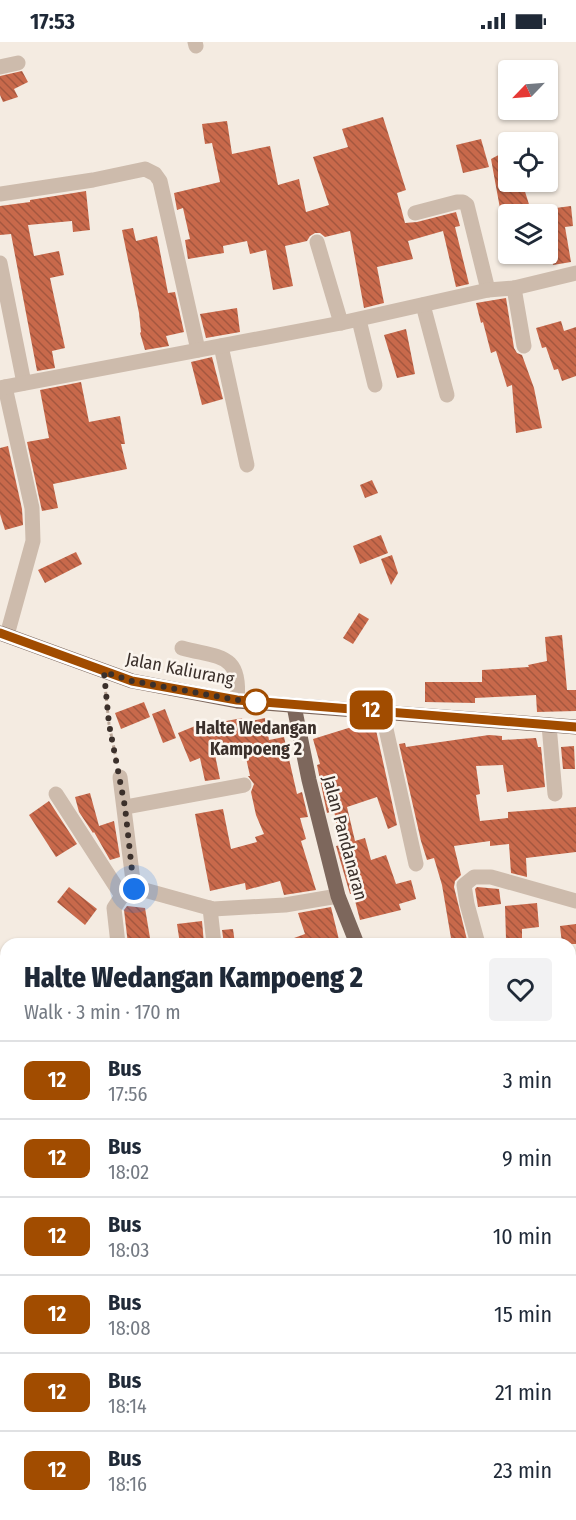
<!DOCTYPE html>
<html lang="en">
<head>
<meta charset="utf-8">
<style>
  :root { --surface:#fff; --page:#f2f2f3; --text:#1f2937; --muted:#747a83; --line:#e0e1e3 }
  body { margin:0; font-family:"Fira Sans Condensed",sans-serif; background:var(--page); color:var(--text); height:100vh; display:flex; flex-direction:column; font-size:22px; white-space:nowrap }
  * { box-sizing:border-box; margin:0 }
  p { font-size:20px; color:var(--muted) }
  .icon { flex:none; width:33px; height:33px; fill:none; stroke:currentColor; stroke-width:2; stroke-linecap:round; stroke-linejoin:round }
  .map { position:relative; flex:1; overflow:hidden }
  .panel { position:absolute; left:0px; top:896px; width:576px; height:584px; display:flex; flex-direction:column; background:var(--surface); border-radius:18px 18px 0 0; box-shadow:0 2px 4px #0004 }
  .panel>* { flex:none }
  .badge { padding:0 12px; border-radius:9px; font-size:21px; line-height:39px }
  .needle { width:39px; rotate:245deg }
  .controls { position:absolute; left:498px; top:18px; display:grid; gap:12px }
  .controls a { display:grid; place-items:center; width:60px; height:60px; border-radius:6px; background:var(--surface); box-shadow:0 2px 4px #0004; font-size:30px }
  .you { position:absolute; width:30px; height:30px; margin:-15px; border:4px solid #fff; border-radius:50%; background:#1a73e8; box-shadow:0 0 0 9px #1a73e833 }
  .map>.badge { position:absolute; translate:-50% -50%; box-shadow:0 0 0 3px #fff }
  .round { display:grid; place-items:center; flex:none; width:63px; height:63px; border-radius:6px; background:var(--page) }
  .head { display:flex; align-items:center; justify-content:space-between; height:102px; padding:0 24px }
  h1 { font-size:28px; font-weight:800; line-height:45px }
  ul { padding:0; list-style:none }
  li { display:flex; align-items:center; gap:18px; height:78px; padding:0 24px; border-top:2px solid var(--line) }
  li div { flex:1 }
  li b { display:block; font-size:22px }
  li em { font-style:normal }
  li .badge { min-width:66px; font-weight:700; text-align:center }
  .status { display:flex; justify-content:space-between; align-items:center; height:42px; padding:0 30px; background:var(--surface); direction:ltr }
  .status svg { height:16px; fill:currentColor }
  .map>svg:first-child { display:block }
</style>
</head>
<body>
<div class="status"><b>17:53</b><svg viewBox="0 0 49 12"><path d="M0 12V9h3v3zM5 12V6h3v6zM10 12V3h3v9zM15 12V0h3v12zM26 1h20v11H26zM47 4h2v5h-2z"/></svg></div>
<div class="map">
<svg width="576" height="1478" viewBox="0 0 576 1478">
  <defs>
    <pattern id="building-back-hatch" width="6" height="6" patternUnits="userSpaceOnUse" patternTransform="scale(1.5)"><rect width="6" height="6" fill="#c8694b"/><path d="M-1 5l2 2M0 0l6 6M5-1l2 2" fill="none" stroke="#a4573f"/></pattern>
  </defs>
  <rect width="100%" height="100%" fill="#f4ebe1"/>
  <g fill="url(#building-back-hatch)">
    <path d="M22 29 28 40 14 47 18 55 3 60 0 53V34Z"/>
    <path d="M383 75 406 148 397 151 405 181 417 180 456 170 460 184 455 185 469 242 456 245 443 189 408 199 413 217 377 225 384 261 364 266 350 189 325 195 320 191H315L310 194 307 199 285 204 293 244 273 248 266 208 250 212 247 199 223 204 224 211 188 217 185 198 190 197 183 166 177 168 174 151 220 140 212 101 205 102 202 82 227 79 232 112 270 104 278 143 299 137 306 170 329 163 313 115 348 105 342 87Z"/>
    <path d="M481 97 489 125 463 131 456 103Z"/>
    <path d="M508 108V140H522L532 172H501L491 117Z"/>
    <path d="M86 149 90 188 73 190 72 179 28 183 34 214 59 209 64 233 50 236 65 306 52 309 55 326 37 329 11 192 0 193V164L30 160V158Z"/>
    <path d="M571 164 573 184 565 185 571 220 553 223 552 218 548 219V167Z"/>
    <path d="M133 186 136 199 157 194 168 251 175 250 184 290 166 294 169 304 145 308 140 291 141 290 139 271 122 188Z"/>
    <path d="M506 256 514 306 517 311 522 313 534 346 542 386 516 391 512 343 507 345 496 309 491 311 483 280 481 281 476 261Z"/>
    <path d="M237 266 240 290 206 296 200 272Z"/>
    <path d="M561 279 564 289 576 285V334L562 339 558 327 554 328 546 305 542 306 536 286Z"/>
    <path d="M406 287 415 332 397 336 384 293Z"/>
    <path d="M212 315 223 357 202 363 191 320Z"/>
    <path d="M81 340 89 380 120 374 125 402H121L127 427 53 442 58 466 42 469 27 400 49 396 40 348Z"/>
    <path d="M8 404 22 467 23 483 5 488 0 472V406Z"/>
    <path d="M372 438 378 451 365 456 360 443Z"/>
    <path d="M381 493 388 511 360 522 353 504Z"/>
    <path d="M76 510 82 522 45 541 38 528Z"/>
    <path d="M392 513 398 531 391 543 381 517Z"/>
    <path d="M359 571 369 577 353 602 343 596Z"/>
    <path d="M562 593 567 648H576V669L537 670 536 653 475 656V661L425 660V640H482V628L529 625 528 623 547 619 545 595Z"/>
    <path d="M144 660 150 675 121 687 115 671Z"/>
    <path d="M165 667 176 696 163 701 152 672Z"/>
    <path d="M242 676 243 681 265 676 269 698 284 695 297 752 302 750 308 775 300 776 306 797 301 799 316 848 284 853 280 839 246 848 245 841 210 849 195 772 223 767 231 807 257 800 255 795 264 792 256 773 251 750 254 742 248 734H250L243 702 214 708 220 737 205 739 200 716 190 720 178 691 200 682V684Z"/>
    <path d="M371 679H374L397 783 388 787 377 755 347 765 355 799 365 796 371 818 386 813 396 842 411 838 416 857 399 862 401 868 360 878 353 851 350 852 336 804 341 803 334 769 327 771 317 723 320 722 313 697Z"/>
    <path d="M489 693 502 694V698L536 696 538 705H541L545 745 507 750 503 723 476 724 480 752 476 753 480 779 508 776V770L576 765V810L526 816 527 835 511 831 509 802 490 804V799L454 804 461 833 455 839 454 845 468 902H452L442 843 434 816 427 818 421 799 399 702 405 701 406 705Z"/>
    <path d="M574 704 575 727H563L561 705Z"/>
    <path d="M90 751 99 784 114 779 120 815 110 818 94 790 93 791 79 770 75 755Z"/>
    <path d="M49 759 77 802 56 815 29 773Z"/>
    <path d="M69 845 97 867 85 883 57 860Z"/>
    <path d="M477 845 499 847 501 862 478 865 475 847Z"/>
    <path d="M537 861 539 885 522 887V896L506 897 505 864Z"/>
    <path d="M127 864 145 866 151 902H128L124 868Z"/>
    <path d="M331 865 340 902H283V900L305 892 298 871Z"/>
    <path d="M202 879 204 902H180L177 882Z"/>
    <path d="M576 882V902H562L560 884Z"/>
    <path d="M233 887 235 902H224L222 888Z"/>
  </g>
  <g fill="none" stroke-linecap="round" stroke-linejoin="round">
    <path stroke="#b9a596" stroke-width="3" stroke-dasharray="3 3" stroke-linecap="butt" d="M105 644 109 682 117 721"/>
    <g stroke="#cdbbac" stroke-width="15">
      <path d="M195 0 196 4"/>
      <path d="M0 25 18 21"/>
      <path d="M0 152 93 138 145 127 155 132 160 139 198 308"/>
      <path d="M415 171 457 160H463L467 163 488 248"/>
      <path d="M317 200 341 281"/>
      <path d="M0 221 24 341"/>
      <path d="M514 246 524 304"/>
      <path d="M423 263 447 353"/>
      <path d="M359 278 375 343"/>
      <path d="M221 304 247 423"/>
      <path d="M5 345 32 466 33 499 7 593"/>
      <path d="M0 346 341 281 488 248 514 246 576 231"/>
      <path d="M182 606C218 616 242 610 237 659"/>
      <path d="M382 669 416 822"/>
      <path d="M549 683 555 752"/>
      <path d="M120 735 134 847"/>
      <path d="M56 752 122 854"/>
      <path d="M125 765 244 743"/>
      <path d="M210 866 214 902"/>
      <path d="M118 902 114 866 122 854 134 847 148 849 213 867 285 863 338 854"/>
      <path d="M478 902 467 862 464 843 474 835H491L576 859"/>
      <path d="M570 986 576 985"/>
      <path d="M0 1023 6 1021"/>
      <path d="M570 1233 576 1231"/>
      <path d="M570 1360 576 1357"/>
      <path d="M0 1420 6 1439"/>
      <path d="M16 1473 18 1478"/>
      <path d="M127 1473 128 1478"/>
      <path d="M290 1473 291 1478"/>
    </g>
    <g stroke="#7d675c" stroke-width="15">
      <path d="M0 591 132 639 237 659 576 685"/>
      <path d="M294 664 309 738 338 854 357 902"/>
      <path d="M570 1450 576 1463"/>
    </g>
  </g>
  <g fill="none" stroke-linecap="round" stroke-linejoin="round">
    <defs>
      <path id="line" d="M0 591 132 639 237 658 576 685"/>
    </defs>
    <use href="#line" stroke="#fff" stroke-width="14"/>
    <use href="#line" stroke="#a14c00" stroke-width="9"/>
    <path stroke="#3b302b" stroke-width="6" stroke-dasharray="0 10.8" d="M134 847 125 765 109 682 104 630 132 639 237 658 256 660"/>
  </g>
  <circle fill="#fff" stroke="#a14c00" stroke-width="3" cx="256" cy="660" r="12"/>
  <g text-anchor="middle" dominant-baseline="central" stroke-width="5" stroke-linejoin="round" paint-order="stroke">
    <g font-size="18" fill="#3b302b" stroke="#fbf5ee">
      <text transform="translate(180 627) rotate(11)">Jalan Kaliurang</text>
      <text transform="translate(345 796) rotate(75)">Jalan Pandanaran</text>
    </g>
    <g font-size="18" font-weight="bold" fill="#3b302b" stroke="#fbf5ee">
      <text x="256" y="686">Halte Wedangan<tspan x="256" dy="21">Kampoeng 2</tspan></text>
    </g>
  </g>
</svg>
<div class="controls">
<a><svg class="needle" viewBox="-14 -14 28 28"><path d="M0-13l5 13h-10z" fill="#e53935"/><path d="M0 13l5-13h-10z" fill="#747a83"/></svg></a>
<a><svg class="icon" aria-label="locate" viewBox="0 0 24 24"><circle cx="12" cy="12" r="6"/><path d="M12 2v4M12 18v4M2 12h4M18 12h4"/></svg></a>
<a><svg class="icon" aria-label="layers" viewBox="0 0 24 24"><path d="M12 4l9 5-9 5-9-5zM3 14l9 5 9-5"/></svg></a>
</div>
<div class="you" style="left:134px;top:847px"></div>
<b class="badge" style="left:371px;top:668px;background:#a14c00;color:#fff">12</b>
<section class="panel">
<div class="head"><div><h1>Halte Wedangan Kampoeng 2</h1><p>Walk · 3 min · 170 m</p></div><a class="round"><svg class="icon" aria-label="heart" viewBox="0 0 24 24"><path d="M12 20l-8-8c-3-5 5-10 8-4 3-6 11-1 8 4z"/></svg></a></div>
<ul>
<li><span class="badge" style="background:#a14c00;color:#fff">12</span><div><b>Bus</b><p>17:56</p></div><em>3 min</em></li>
<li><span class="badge" style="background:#a14c00;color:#fff">12</span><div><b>Bus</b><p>18:02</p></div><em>9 min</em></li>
<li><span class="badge" style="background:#a14c00;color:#fff">12</span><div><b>Bus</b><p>18:03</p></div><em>10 min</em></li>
<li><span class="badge" style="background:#a14c00;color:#fff">12</span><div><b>Bus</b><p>18:08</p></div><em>15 min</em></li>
<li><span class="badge" style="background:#a14c00;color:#fff">12</span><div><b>Bus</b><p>18:14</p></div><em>21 min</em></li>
<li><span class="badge" style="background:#a14c00;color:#fff">12</span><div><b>Bus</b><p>18:16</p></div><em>23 min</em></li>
</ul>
</section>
</div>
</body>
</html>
